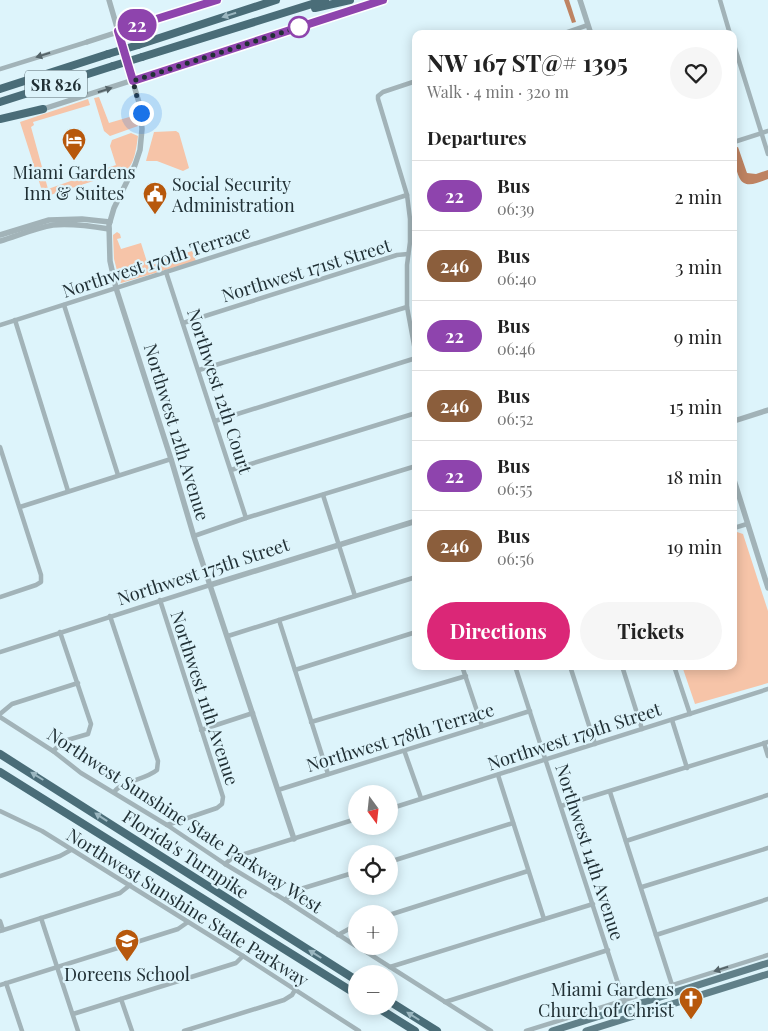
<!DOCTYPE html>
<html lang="en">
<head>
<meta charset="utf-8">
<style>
  :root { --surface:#fff; --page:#f6f6f6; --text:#222; --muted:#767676; --line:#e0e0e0; --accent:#db2777 }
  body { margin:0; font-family:"Playfair Display",serif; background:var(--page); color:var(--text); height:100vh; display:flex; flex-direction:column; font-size:19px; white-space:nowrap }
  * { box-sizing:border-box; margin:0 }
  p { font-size:16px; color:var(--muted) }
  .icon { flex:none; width:28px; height:28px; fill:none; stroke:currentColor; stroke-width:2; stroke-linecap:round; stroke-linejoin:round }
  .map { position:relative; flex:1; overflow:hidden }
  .panel { position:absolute; left:412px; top:30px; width:325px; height:640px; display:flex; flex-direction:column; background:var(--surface); border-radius:10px; box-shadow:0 2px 12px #0003 }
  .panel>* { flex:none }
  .badge { padding:0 10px; border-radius:16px; font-size:18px; line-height:32px }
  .needle { width:32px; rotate:165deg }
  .buttons { position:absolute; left:348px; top:785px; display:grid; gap:10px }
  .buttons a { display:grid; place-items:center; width:50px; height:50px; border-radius:50%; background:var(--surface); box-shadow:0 2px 12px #0003; font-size:25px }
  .you { position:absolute; width:25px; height:25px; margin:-12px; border:4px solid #fff; border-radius:50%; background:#1a73e8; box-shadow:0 0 0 8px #1a73e833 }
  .map>.badge { position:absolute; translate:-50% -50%; box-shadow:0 0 0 2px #fff }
  h2 { padding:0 15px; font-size:19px; line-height:45px }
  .round { display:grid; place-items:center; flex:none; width:52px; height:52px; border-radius:26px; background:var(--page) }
  .overview { display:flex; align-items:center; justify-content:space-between; height:85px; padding:0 15px }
  h1 { font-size:24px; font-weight:700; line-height:38px }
  .action { display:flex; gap:10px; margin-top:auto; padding:10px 15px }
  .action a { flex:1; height:58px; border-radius:30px; background:var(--accent); color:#fff; font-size:20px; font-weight:700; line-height:58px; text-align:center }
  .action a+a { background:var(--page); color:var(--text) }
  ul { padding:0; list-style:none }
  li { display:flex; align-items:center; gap:15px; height:70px; padding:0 15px; border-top:1px solid var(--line) }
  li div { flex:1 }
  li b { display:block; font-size:19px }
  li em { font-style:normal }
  li .badge { min-width:55px; font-weight:700; text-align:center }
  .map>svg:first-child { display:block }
</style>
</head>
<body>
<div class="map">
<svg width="768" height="1031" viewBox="0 0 768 1031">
  <rect width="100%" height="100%" fill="#ddf4fb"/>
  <g fill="#f6c4a8">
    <path d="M99 97 109 123 136 115 138 126 110 136 104 131 94 98Z"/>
    <path d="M88 99 90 105 33 122 34 125 31 127 48 189 116 165 110 146 112 140 131 133 138 136C135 157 134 168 115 180L112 175 44 197 20 122Z"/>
    <path d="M176 131 179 133 189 168 183 171 157 161H146L154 132Z"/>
    <path d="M117 232 120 234 121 238 117 239 121 249 141 243 147 262 153 260 154 263 192 251 196 261 121 283 120 282 114 259 113 235Z"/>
    <path d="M737 532 743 534 768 611V683L695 704 682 666H734V533Z"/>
  </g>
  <g fill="#be8362">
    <path d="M564 0H569L576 22 572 23Z"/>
    <path d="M738 147 747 173 756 174 768 170V179C762 181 750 187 744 183 736 179 734 156 734 148Z"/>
  </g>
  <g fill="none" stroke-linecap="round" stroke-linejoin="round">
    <g stroke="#a2b3b8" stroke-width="4.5">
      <path d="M720 0 730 34"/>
      <path d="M562 34 588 25"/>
      <path d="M734 45 768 154"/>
      <path d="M0 69 87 42"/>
      <path d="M416 81 383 92 378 96V99L407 195 410 219V242L407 265V307L416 356"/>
      <path d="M734 142 768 131"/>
      <path d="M166 272 246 518"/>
      <path d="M64 305 118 475"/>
      <path d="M15 320 68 491"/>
      <path d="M183 323 397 255 408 254"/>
      <path d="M0 325 407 195"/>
      <path d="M199 370 407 307"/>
      <path d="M215 421 416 358"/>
      <path d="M0 447 41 575V582L36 585 0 597"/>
      <path d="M231 470 416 413"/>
      <path d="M323 495 355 596"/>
      <path d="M20 507 171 459"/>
      <path d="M734 528 747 524"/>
      <path d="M194 536 246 518 416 466"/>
      <path d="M160 600 223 797 222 804 217 808 167 825"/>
      <path d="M110 616 158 761 157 770C145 780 122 781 114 792"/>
      <path d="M279 620 328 774"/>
      <path d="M228 636 416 577"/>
      <path d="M0 652 210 585"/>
      <path d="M462 666 482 726"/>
      <path d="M515 666 629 1017"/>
      <path d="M570 666 595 744"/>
      <path d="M622 666 642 729"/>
      <path d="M674 666 690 714"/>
      <path d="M295 670 416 632"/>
      <path d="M0 714 12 704 78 683"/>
      <path d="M0 717 53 751 81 773 167 825 225 864 285 900 356 946"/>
      <path d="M672 720 687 768"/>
      <path d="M311 722 466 676"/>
      <path d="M201 730 253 713"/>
      <path d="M764 743 768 756"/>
      <path d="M404 750 421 798"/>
      <path d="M53 751 64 741 88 734 91 724 60 632"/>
      <path d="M498 775 544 919"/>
      <path d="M278 790 530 711"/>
      <path d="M610 792 672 985"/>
      <path d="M561 806 768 742"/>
      <path d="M389 809 768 689"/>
      <path d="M0 811 42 831 243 956 359 1031"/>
      <path d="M626 841 768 795"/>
      <path d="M389 862 513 823"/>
      <path d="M225 864 232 858 356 819"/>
      <path d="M0 876 60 856 71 850"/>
      <path d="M642 887 768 848"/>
      <path d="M285 900 294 891 356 872"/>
      <path d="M389 915 528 871"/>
      <path d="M41 918 78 1031"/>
      <path d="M0 921 3 930"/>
      <path d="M0 931 120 893 130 885"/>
      <path d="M338 935 356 925"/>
      <path d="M656 935 768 899"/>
      <path d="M357 946 491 1031"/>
      <path d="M390 967 593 904"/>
      <path d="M6 983 22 1031"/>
      <path d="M0 985 178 929 188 922"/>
      <path d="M121 999 132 1031"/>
      <path d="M445 1002 608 950"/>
      <path d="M73 1014 236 963 243 956"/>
      <path d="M184 1031 284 1000 292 995 295 990"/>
      <path d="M526 1031 768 955"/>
    </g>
    <g stroke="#a2b3b8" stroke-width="5.5">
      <path d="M109 0 140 106 142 129 140 150 135 165 114 208 109 225 110 261 116 288 171 459 194 537 294 839"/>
      <path d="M580 0 591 34"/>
      <path d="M87 42 217 0"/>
      <path d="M40 110 383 0"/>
      <path d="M0 235 49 220 82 219 110 222"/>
      <path d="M0 241C17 236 35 228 53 225 72 223 91 226 109 229"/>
      <path d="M734 421 768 410"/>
      <path d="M734 480 768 588"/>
      <path d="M210 585 416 521"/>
    </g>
    <g stroke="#618089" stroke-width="7">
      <path d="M552 1031 768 963"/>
      <path d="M586 1031 768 974"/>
    </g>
    <g stroke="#4a6d78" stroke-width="8">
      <path d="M315 8 350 0"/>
      <path d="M138 45 276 0"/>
      <path d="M142 57 325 0"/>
      <path d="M0 89 108 54"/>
      <path d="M0 102 113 66"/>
      <path d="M0 119 43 109"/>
      <path d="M0 754 356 980"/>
      <path d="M0 772 356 994"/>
      <path d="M389 1001 437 1031"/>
      <path d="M375 1006 415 1031"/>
    </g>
    <g stroke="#4a6d78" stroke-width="8">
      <path d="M108 54 138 45"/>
      <path d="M113 66 142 57"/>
    </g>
  </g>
  <defs><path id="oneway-solid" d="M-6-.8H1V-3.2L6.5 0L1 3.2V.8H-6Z" transform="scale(1.25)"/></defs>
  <g fill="#9bb7c0">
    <use href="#oneway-solid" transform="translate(229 15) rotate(162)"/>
    <use href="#oneway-solid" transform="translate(37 776) rotate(-148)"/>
    <use href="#oneway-solid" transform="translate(101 817) rotate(-147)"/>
    <use href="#oneway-solid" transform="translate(315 954) rotate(-148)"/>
    <use href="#oneway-solid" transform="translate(413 1016) rotate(-148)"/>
  </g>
  <g fill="#556469">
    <use href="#oneway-solid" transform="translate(43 55) rotate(163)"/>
    <use href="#oneway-solid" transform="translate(105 90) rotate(-18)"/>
    <use href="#oneway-solid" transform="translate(721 969) rotate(163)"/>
  </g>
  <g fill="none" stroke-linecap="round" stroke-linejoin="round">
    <defs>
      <path id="line" d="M217 0 118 31 133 81 383 0"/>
    </defs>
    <use href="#line" stroke="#fff" stroke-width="11"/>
    <use href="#line" stroke="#8e44ad" stroke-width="8"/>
    <path stroke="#213035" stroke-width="5" stroke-dasharray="0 9" d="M141 113 133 81 299 27"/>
  </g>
  <defs>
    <symbol id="hotel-pin" viewBox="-11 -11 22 30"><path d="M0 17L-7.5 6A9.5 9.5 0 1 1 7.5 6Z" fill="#b7580c" stroke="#ddf4fb"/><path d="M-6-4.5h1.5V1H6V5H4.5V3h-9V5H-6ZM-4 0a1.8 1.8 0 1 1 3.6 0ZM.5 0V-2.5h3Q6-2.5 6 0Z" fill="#fff"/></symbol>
    <symbol id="civic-pin" viewBox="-11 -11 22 30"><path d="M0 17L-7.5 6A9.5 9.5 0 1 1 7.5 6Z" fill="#b7580c" stroke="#ddf4fb"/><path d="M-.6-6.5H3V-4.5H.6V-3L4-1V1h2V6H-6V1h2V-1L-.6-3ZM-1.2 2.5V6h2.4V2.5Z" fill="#fff"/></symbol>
    <symbol id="school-pin" viewBox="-11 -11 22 30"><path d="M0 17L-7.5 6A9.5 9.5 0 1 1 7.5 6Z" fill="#b7580c" stroke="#ddf4fb"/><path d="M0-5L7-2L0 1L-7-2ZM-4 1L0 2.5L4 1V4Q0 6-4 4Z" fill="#fff"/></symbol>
    <symbol id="church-pin" viewBox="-11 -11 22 30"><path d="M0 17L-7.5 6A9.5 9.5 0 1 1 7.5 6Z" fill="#b7580c" stroke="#ddf4fb"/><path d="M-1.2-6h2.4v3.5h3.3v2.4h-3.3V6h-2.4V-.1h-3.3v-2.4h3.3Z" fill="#fff"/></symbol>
  </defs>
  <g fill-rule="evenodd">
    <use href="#hotel-pin" x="60" y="126" width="28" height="38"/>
    <use href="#civic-pin" x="141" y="180" width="28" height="38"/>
    <use href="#school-pin" x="113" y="927" width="28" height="38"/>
    <use href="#church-pin" x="677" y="985" width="28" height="38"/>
  </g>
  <circle fill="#fff" stroke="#8e44ad" stroke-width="2.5" cx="299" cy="27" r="10"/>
  <g text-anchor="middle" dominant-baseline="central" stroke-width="4.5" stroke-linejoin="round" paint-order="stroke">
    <rect fill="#ddf4fb" stroke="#596b70" stroke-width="1" x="25" y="70.5" width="62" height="27" rx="4"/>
    <g font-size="16" font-weight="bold" fill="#213035">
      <text x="56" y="84">SR 826</text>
    </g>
    <g font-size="18" fill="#213035" stroke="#ddf4fb">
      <text x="74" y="172">Miami Gardens<tspan x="74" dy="21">Inn &amp; Suites</tspan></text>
      <text x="172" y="184" text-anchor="start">Social Security<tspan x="172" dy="21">Administration</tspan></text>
      <text x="127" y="974">Doreens School</text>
      <text x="674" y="989" text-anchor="end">Miami Gardens<tspan x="674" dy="21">Church of Christ</tspan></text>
    </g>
    <g font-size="18" fill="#213035" stroke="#ddf4fb">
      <text transform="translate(156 261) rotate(-18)">Northwest 170th Terrace</text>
      <text transform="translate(306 270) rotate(-17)">Northwest 171st Street</text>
      <text transform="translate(220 391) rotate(72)">Northwest 12th Court</text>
      <text transform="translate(177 432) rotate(73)">Northwest 12th Avenue</text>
      <text transform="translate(203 571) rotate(-18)">Northwest 175th Street</text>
      <text transform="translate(205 698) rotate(72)">Northwest 11th Avenue</text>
      <text transform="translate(574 736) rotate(-18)">Northwest 179th Street</text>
      <text transform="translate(400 737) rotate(-17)">Northwest 178th Terrace</text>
      <text transform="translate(185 820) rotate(33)">Northwest Sunshine State Parkway West</text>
      <text transform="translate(590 852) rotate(72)">Northwest 14th Avenue</text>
      <text transform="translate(186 854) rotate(33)">Florida's Turnpike</text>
      <text transform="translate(188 907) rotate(32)">Northwest Sunshine State Parkway</text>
    </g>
  </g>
</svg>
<div class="buttons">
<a><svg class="needle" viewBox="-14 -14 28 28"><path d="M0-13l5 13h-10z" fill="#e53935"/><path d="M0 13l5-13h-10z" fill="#767676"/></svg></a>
<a><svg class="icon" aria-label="locate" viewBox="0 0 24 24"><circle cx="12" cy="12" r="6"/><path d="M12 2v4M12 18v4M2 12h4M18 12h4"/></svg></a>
<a>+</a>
<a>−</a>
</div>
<div class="you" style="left:141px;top:113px"></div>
<b class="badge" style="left:137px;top:25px;background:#8e44ad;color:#fff">22</b>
<section class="panel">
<div class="overview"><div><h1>NW 167 ST@# 1395</h1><p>Walk · 4 min · 320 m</p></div><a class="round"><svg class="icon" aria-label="heart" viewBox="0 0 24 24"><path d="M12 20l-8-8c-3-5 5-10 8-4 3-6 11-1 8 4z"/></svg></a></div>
<h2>Departures</h2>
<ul>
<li><span class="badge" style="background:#8e44ad;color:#fff">22</span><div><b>Bus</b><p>06:39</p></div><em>2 min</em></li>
<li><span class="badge" style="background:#8b5e3c;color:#fff">246</span><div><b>Bus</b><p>06:40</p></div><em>3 min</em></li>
<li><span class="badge" style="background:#8e44ad;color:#fff">22</span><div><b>Bus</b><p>06:46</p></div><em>9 min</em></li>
<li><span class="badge" style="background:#8b5e3c;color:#fff">246</span><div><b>Bus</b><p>06:52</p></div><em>15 min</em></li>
<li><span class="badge" style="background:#8e44ad;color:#fff">22</span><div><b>Bus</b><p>06:55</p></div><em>18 min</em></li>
<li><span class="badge" style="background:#8b5e3c;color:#fff">246</span><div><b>Bus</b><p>06:56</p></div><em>19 min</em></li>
</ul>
<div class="action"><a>Directions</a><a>Tickets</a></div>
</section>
</div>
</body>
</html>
